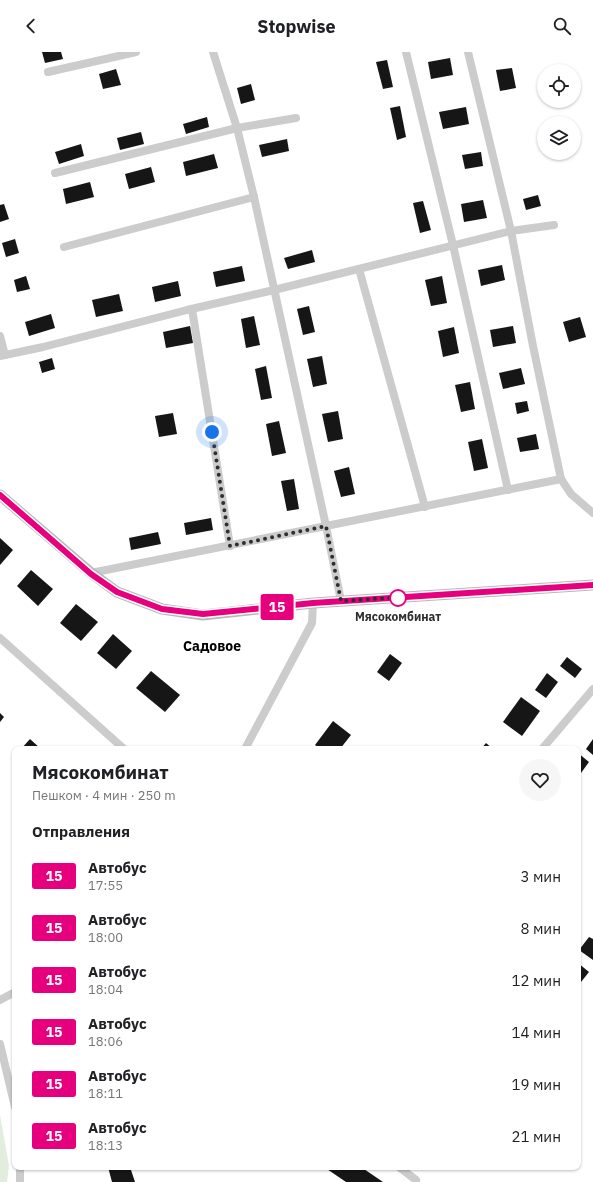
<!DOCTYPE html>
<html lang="ru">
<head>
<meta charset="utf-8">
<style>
  :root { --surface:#fff; --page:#f6f6f6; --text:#202124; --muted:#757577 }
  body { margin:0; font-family:"IBM Plex Sans",sans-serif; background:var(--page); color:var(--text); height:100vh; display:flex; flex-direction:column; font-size:15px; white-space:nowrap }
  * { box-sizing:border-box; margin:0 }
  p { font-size:13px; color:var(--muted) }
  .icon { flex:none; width:22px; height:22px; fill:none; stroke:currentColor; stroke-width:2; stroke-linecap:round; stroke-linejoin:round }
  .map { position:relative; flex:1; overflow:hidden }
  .drawer { position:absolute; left:12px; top:694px; width:569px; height:424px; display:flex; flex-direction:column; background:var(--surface); border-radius:8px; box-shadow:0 1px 3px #0004 }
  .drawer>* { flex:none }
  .badge { padding:0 8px; border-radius:3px; font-size:14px; line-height:26px }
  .buttons { position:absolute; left:537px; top:12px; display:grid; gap:8px }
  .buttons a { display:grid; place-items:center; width:44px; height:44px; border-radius:50%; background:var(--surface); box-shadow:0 1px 3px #0004; font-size:20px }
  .you { position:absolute; width:20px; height:20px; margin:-10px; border:3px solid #fff; border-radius:50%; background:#1a73e8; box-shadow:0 0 0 6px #1a73e833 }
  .map>.badge { position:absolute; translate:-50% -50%; box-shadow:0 0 0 2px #fff }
  h2 { padding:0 20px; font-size:15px; line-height:36px }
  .round { display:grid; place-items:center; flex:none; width:42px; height:42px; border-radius:21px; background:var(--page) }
  .head { display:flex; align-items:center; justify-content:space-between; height:68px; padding:0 20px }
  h1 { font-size:19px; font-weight:800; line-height:30px }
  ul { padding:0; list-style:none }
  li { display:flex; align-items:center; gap:12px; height:52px; padding:0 20px }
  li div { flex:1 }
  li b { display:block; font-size:15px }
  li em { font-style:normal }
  li .badge { min-width:44px; font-weight:700; text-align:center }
  header { display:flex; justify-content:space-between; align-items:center; height:52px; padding:0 20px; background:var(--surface); font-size:18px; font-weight:800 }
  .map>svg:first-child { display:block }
</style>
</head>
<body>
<header><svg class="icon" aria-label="back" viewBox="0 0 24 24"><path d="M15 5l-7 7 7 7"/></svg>Stopwise<svg class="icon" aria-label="search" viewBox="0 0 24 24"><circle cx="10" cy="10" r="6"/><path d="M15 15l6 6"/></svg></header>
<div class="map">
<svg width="593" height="1130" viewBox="0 0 593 1130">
  <rect width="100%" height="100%" fill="#fff"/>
  <path fill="#e3eddd" d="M0 1063 9 1114 7 1130H0Z"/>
  <g fill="#161616">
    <path d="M42 0H61L63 7 45 11Z"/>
    <path d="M450 6 453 23 431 27 428 10Z"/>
    <path d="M387 8 393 35 383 37 376 10Z"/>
    <path d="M512 16 516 36 500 39 496 18Z"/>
    <path d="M116 17 121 33 103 37 99 22Z"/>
    <path d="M251 32 255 48 241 52 237 36Z"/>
    <path d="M400 54 406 85 397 88 390 56Z"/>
    <path d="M466 55 469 72 443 77 439 60Z"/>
    <path d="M207 65 209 75 186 82 183 72Z"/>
    <path d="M141 80 144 92 120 98 117 86Z"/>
    <path d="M287 87 289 99 262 105 259 93Z"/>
    <path d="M81 92 84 104 59 112 55 100Z"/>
    <path d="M481 100 483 114 465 117 462 103Z"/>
    <path d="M214 102 218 116 186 124 183 110Z"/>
    <path d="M151 115 155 130 129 137 125 122Z"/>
    <path d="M90 130 94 145 66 152 63 137Z"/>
    <path d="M538 143 541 154 526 158 523 147Z"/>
    <path d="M483 148 487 166 464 170 461 152Z"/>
    <path d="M423 149 431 178 420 181 413 151Z"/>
    <path d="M4 152 9 167 0 170V153Z"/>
    <path d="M15 187 19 201 6 205 2 191Z"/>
    <path d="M312 198 315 210 288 217 284 206Z"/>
    <path d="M502 213 505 228 481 234 478 218Z"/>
    <path d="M242 214 245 229 216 235 213 220Z"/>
    <path d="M26 224 30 237 17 240 14 228Z"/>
    <path d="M442 224 447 251 431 254 425 228Z"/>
    <path d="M178 229 181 244 155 250 152 235Z"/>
    <path d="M119 242 123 259 96 265 92 248Z"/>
    <path d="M309 254 315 280 303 283 297 257Z"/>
    <path d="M51 262 55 276 29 284 25 270Z"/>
    <path d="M254 264 260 293 246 296 241 267Z"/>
    <path d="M580 265 586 285 569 290 563 270Z"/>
    <path d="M190 274 193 291 166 296 163 280Z"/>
    <path d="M513 274 516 291 493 295 490 278Z"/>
    <path d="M454 275 459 301 443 305 438 279Z"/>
    <path d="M322 304 327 332 313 335 307 307Z"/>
    <path d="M52 306 55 317 42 321 39 310Z"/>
    <path d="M266 314 272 346 261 348 255 317Z"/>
    <path d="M521 316 525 332 503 337 499 321Z"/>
    <path d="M470 330 475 357 461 360 455 333Z"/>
    <path d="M527 349 529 359 517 362 515 351Z"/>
    <path d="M338 359 343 387 328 390 322 362Z"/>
    <path d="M173 361 177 382 159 385 155 364Z"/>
    <path d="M279 369 286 401 272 404 266 372Z"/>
    <path d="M536 382 539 397 520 400 517 386Z"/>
    <path d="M482 387 488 416 474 419 468 390Z"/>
    <path d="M349 415 355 442 341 445 334 419Z"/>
    <path d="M294 427 299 457 287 459 281 429Z"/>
    <path d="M211 466 213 478 186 483 184 471Z"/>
    <path d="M158 480 161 492 131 498 129 486Z"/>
    <path d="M0 486 13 498 0 513Z"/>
    <path d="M31 518 53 537 38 554 17 534Z"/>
    <path d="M76 552 98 570 81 589 60 571Z"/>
    <path d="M113 582 132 599 116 617 97 601Z"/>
    <path d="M390 602 402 611 389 629 377 620Z"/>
    <path d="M567 605 582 617 575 626 560 614Z"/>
    <path d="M151 619 180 643 165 660 136 636Z"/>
    <path d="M547 621 558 630 546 646 535 638Z"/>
    <path d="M521 645 540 659 522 684 503 670Z"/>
    <path d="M0 661 4 665 0 670Z"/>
    <path d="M333 669 351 683 340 697H321L315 693Z"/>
    <path d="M30 687 41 697H21Z"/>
    <path d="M593 687V703L586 697Z"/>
    <path d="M486 691 493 697H481Z"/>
    <path d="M578 701 589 710 581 721 578 719Z"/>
    <path d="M589 885 593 887V908L579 898Z"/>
    <path d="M578 911 589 920 581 930 578 927Z"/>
    <path d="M108 1115H130L135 1130H112Z"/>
    <path d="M324 1115H361L383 1130H346Z"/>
  </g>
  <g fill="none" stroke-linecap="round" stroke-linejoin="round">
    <g stroke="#ccc" stroke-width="8">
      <path d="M213 0 237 76 254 145 326 474 341 549"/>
      <path d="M406 0 453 193 508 438"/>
      <path d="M468 0 511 179 533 294 561 427 571 442 593 461"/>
      <path d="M48 20 136 0"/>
      <path d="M55 121 237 76 296 66"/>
      <path d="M64 195 254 145"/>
      <path d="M359 217 425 455"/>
      <path d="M192 257 230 494"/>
      <path d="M0 284 5 303"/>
      <path d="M0 304 43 295 187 258 274 238 511 179 554 173"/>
      <path d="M91 521 561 427"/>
      <path d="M0 586 124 697"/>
      <path d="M245 697 312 571 313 551"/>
      <path d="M542 697 593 637"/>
      <path d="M0 948 15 940"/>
      <path d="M0 992 15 1055"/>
      <path d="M20 1115V1130"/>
      <path d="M399 1115 416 1128"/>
    </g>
    <path stroke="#b9b9b9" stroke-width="11" d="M0 443 91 521 117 540 162 557 203 563 313 551 593 533"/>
  </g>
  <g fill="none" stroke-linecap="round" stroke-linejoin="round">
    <defs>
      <path id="line" d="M0 443 91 522 117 540 162 557 203 562 313 551 593 533"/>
    </defs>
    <use href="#line" stroke="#fff" stroke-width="9"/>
    <use href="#line" stroke="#e6007e" stroke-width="6"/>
    <path stroke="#2f2f2f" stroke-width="4" stroke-dasharray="0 7.2" d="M212 380 230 494 326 474 341 549 404 545 398 546"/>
  </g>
  <circle fill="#fff" stroke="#e6007e" stroke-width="2" cx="398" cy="546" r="8"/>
  <g text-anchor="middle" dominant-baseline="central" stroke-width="4" stroke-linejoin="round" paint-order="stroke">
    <g font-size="12" font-weight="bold" fill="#2f2f2f" stroke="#fff">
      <text x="398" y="564">Мясокомбинат</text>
    </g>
    <g font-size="14" font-weight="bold" fill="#000" stroke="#fff">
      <text x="212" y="594">Садовое</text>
    </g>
  </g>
</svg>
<div class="buttons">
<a><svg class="icon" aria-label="locate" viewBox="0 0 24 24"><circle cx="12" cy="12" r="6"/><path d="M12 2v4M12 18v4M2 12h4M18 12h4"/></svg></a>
<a><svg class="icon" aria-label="layers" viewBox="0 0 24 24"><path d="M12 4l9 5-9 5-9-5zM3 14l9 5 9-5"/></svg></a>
</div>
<div class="you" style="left:212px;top:380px"></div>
<b class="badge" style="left:277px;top:555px;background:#e6007e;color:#fff">15</b>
<section class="drawer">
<div class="head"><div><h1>Мясокомбинат</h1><p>Пешком · 4 мин · 250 m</p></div><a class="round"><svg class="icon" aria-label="heart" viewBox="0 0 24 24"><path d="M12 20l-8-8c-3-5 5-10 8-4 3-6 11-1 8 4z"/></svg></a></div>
<h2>Отправления</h2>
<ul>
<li><span class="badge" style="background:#e6007e;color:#fff">15</span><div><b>Автобус</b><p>17:55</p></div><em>3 мин</em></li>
<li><span class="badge" style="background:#e6007e;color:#fff">15</span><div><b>Автобус</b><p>18:00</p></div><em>8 мин</em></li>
<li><span class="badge" style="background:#e6007e;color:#fff">15</span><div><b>Автобус</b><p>18:04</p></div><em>12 мин</em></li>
<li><span class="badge" style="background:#e6007e;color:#fff">15</span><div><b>Автобус</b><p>18:06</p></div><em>14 мин</em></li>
<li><span class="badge" style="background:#e6007e;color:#fff">15</span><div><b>Автобус</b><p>18:11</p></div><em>19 мин</em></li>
<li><span class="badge" style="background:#e6007e;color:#fff">15</span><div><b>Автобус</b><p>18:13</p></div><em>21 мин</em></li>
</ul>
</section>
</div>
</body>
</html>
